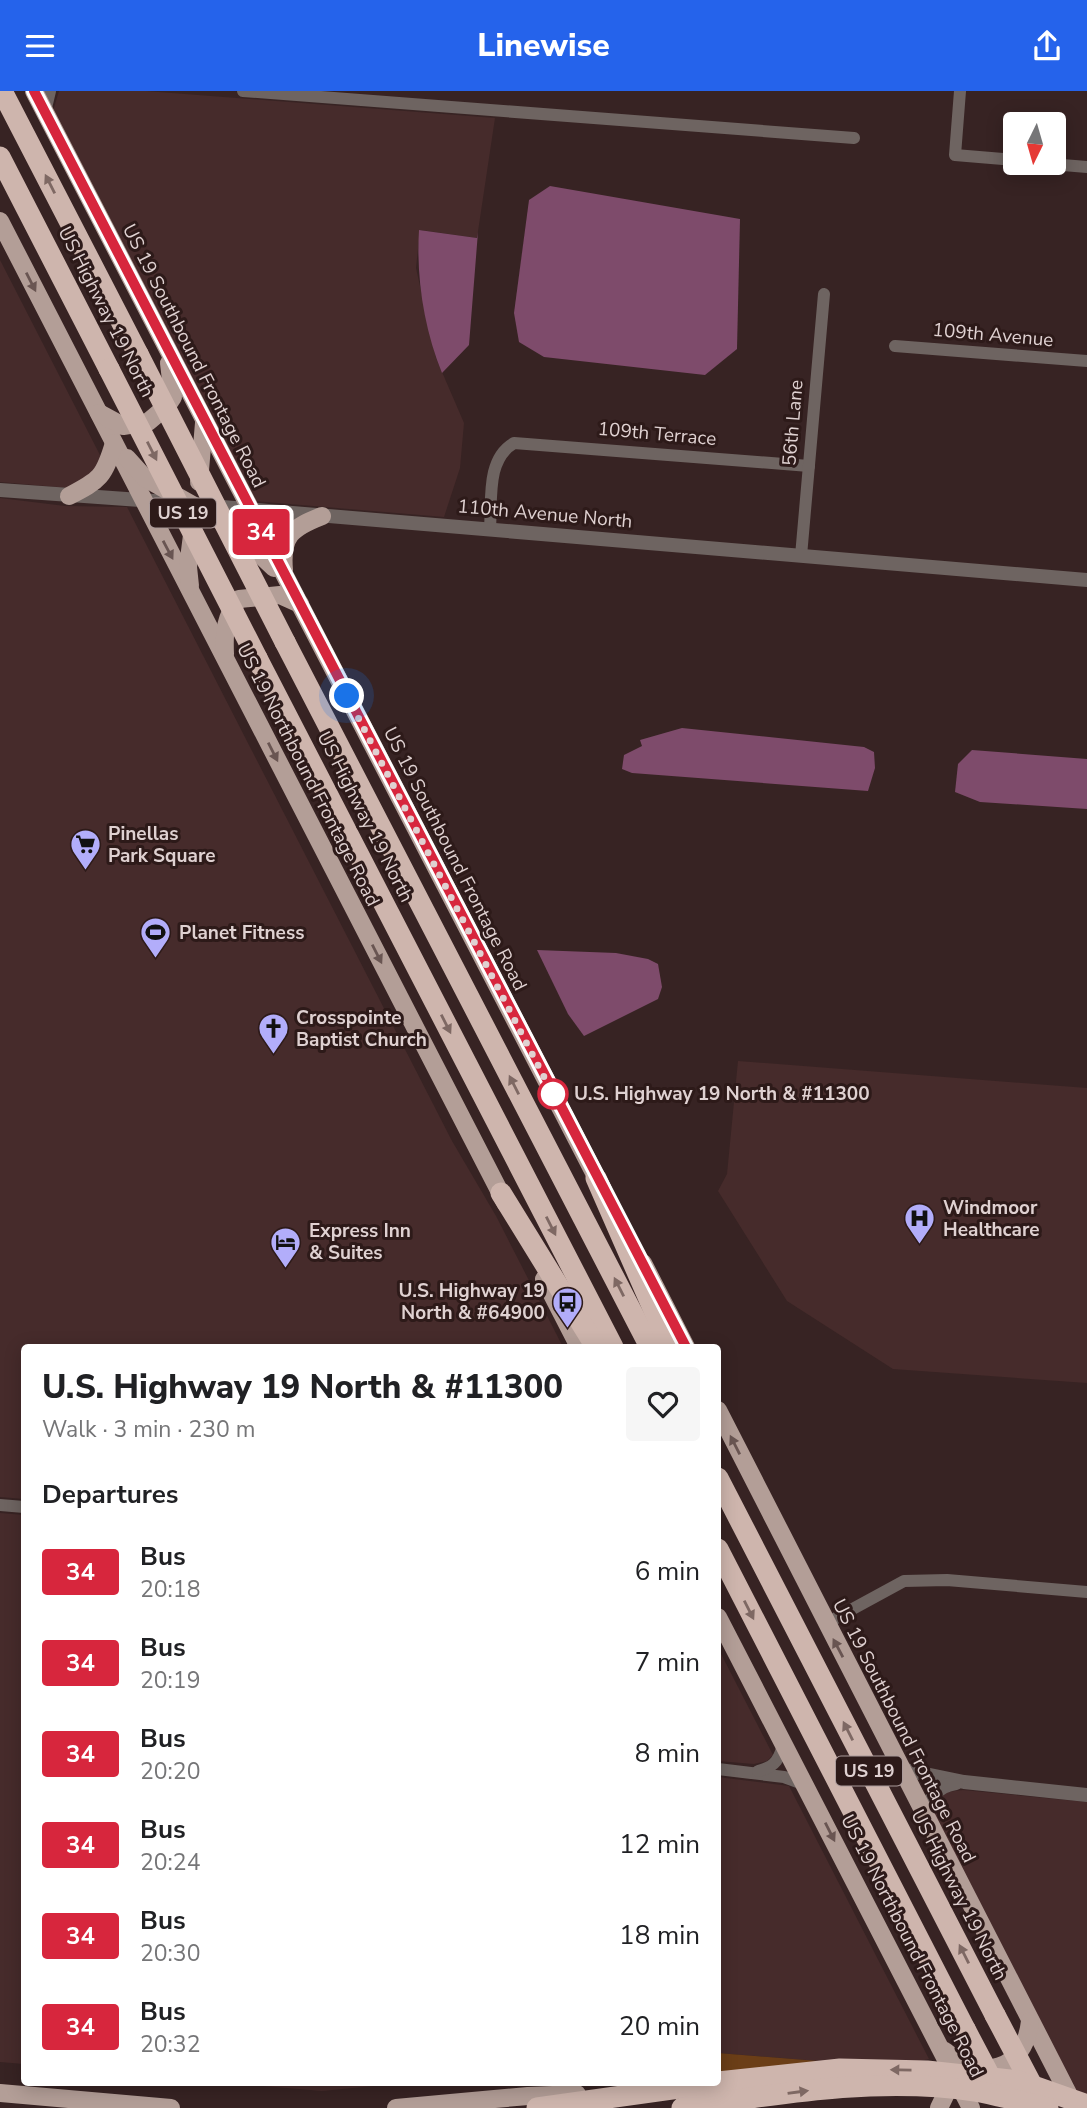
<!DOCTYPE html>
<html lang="en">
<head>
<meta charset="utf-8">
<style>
  :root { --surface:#fff; --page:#f6f6f6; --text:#202124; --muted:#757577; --accent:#2563eb }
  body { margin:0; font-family:"Nunito Sans",sans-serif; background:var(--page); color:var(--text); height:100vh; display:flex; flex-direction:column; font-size:26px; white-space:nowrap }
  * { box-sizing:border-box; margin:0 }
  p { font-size:23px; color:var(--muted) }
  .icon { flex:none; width:38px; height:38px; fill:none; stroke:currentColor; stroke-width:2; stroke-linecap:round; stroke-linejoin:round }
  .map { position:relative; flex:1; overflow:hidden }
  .drawer { position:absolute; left:21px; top:1253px; width:700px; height:742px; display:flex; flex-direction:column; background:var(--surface); border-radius:7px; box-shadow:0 4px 18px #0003 }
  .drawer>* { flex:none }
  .badge { padding:0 14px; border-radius:5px; font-size:24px; line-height:46px }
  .needle { width:46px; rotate:185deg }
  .tools { position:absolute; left:1003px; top:21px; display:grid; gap:14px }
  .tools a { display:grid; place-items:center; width:63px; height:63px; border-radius:7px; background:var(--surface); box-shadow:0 4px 18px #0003; font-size:35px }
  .you { position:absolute; width:35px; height:35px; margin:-18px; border:5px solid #fff; border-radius:50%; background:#1a73e8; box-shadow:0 0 0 10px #1a73e833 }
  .map>.badge { position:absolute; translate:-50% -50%; box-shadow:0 0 0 4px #fff }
  h2 { padding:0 21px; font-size:26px; line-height:63px }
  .round { display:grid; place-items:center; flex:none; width:74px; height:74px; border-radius:7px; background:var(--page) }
  .headline { display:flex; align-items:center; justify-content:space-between; height:119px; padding:0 21px }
  h1 { font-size:33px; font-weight:800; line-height:52px }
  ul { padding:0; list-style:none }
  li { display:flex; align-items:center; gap:21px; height:91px; padding:0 21px }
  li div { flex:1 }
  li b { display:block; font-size:26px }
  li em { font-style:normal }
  li .badge { min-width:77px; font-weight:700; text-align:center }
  header { display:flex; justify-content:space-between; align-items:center; height:91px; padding:0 21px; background:var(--accent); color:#fff; font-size:32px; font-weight:800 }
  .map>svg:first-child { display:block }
</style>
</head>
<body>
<header><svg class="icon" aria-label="menu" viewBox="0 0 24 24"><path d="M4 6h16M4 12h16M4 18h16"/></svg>Linewise<svg class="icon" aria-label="share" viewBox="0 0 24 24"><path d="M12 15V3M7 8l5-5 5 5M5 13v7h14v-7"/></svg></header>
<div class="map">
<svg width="1087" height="2017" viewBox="0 0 1087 2017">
  <rect width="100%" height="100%" fill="#372323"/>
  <g fill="#462b2b">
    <path d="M59 0H146L495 27 477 147 420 139 416 177 436 267 464 332 460 377 444 426 253 410 211 321 53 20Z"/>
    <path d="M0 169 102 368 94 383 68 397 0 391Z"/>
    <path d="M0 407 65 415 127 416 452 1050 496 1125 563 1256H24V1408L0 1406Z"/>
    <path d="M738 970 1087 997V1292L893 1278 787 1210 718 1100 727 1083Z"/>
    <path d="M0 1422 24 1424V1973L0 1971Z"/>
    <path d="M718 1557 773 1664 767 1670 754 1673 718 1670Z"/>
    <path d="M718 1686 789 1695 929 1968 893 1976 718 1962Z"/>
    <path d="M963 1699 1087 1711V2008L1078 2007 1073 1991 1069 1990 933 1725 940 1707 947 1701Z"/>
    <path d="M229 1992H404L322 2000Z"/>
  </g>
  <path fill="#6b3e17" d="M718 1962 893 1976 718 1990Z"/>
  <g fill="#7e4b6b">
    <path d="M550 95 740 128 737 258 705 284 544 266 519 251 514 222 529 109Z"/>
    <path d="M419 139 477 147 478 141 469 254 442 282C424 238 416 186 419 139Z"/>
    <path d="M682 637 864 656 874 661 875 677 868 700 632 682 622 678 624 664 642 655 640 649Z"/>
    <path d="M972 659 1087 668V718L980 711 955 701 958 673Z"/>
    <path d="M537 859 616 862 648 868 658 873 662 896 658 908 584 945 568 923Z"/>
  </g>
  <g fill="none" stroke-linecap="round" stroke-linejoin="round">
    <g stroke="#6e6461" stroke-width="12">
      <path d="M243 0 854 47"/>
      <path d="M960 0 955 64 1015 69"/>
      <path d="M45 21 50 0"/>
      <path d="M1039 72 1087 76"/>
      <path d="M895 255 1087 270"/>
      <path d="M490 438C492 409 486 368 514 352L809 375"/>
      <path d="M801 465 824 203"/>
      <path d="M0 1414 24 1416"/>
      <path d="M825 1533 904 1490 947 1489 1087 1501"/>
      <path d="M718 1678 784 1686 806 1694"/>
      <path d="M758 1680C776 1676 780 1667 784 1650"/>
    </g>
    <g stroke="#6e6461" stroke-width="14">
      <path d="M0 399 182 412"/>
      <path d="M210 415 1087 489"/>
      <path d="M901 1678 964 1691 1087 1704"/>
      <path d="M926 1726C928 1708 936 1695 956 1692"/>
    </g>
    <g stroke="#b39e97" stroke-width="18">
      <path d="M34 0 603 1099"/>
      <path d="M0 130 506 1113"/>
      <path d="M99 322 123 335 148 331 167 315 173 306 169 272"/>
      <path d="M127 367 145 387 228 434 274 477"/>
      <path d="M199 391 204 332"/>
      <path d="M69 405C100 389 104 386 114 352"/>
      <path d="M284 479C281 445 291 437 322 425"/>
      <path d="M190 495 188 476 193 436"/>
      <path d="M225 563C224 540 225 526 239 508L280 504 300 513"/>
      <path d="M643 1172 686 1256"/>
      <path d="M544 1188 579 1256"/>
      <path d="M718 1319 1074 2014"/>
      <path d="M718 1526 971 2017"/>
      <path d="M945 1960C981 1991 1025 1980 1030 1930"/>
      <path d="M0 2002 171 2017"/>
      <path d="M396 2017 528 2005 577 2003"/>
      <path d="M939 2017 954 1986"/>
    </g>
    <g stroke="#ceb5ad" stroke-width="21">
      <path d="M2 0 138 263"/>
      <path d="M0 66 109 278"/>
      <path d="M285 551 650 1256"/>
      <path d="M257 567 613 1256"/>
      <path d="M596 1087 670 1256"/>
      <path d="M501 1102 596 1256"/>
      <path d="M718 1387 995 1924"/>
      <path d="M718 1458 965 1938"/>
    </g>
    <g stroke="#ceb5ad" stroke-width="21">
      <path d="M138 263 285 551"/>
      <path d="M109 278 257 567"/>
      <path d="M995 1924 1035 2000"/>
      <path d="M965 1938 995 1995"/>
      <path d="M718 1991 840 1978 927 1980 1019 1990 1087 2014"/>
      <path d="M537 2017 715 1992"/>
      <path d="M682 2017C778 2003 878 1985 975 2000 1000 2004 1024 2012 1048 2017"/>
    </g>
  </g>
  <defs><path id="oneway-solid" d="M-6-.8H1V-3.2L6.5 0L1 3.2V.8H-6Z" transform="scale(1.75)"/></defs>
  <g fill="#7e6863">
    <use href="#oneway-solid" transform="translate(50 93) rotate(-117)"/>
    <use href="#oneway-solid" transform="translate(152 360) rotate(63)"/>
    <use href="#oneway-solid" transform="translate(446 933) rotate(63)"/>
    <use href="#oneway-solid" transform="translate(514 994) rotate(-117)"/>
    <use href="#oneway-solid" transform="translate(551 1135) rotate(63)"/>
    <use href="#oneway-solid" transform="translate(619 1196) rotate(-117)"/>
    <use href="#oneway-solid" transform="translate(749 1519) rotate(63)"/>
    <use href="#oneway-solid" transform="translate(848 1640) rotate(-117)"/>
    <use href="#oneway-solid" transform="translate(964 1863) rotate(-117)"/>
    <use href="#oneway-solid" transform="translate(901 1979) rotate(-179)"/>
    <use href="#oneway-solid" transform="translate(798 2001) rotate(-8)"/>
  </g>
  <g fill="#695552">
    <use href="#oneway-solid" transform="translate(31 191) rotate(63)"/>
    <use href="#oneway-solid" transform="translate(168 459) rotate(62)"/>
    <use href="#oneway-solid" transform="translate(273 661) rotate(63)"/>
    <use href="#oneway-solid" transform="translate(377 863) rotate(63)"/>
    <use href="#oneway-solid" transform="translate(735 1354) rotate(-117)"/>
    <use href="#oneway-solid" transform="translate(838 1557) rotate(-118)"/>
    <use href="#oneway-solid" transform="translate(830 1741) rotate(63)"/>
  </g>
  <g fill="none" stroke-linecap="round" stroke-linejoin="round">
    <defs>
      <path id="line" d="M34 0 686 1256"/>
    </defs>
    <use href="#line" stroke="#fff" stroke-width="16"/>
    <use href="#line" stroke="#d7263d" stroke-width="10"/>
    <path stroke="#dfd1d1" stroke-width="7" stroke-dasharray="0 12.6" d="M347 605 558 1013 553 1003"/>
  </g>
  <defs>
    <symbol id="supermarket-pin" viewBox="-11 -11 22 30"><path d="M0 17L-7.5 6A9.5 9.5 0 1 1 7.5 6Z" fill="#b2adfa" stroke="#2d1a19"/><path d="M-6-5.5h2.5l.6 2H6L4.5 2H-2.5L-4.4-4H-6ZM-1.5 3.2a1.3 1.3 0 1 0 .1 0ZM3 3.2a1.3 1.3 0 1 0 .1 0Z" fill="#111"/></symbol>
    <symbol id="stadium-pin" viewBox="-11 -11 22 30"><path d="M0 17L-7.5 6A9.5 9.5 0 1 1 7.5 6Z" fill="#b2adfa" stroke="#2d1a19"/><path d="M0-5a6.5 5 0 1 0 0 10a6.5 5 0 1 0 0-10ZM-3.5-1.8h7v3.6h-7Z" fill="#111"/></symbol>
    <symbol id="church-pin" viewBox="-11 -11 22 30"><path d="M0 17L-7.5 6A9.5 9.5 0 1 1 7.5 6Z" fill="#b2adfa" stroke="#2d1a19"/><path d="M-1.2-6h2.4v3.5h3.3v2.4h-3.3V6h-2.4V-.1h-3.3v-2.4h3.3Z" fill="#111"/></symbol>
    <symbol id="hospital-pin" viewBox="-11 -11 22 30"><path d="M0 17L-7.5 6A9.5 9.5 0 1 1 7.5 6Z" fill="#b2adfa" stroke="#2d1a19"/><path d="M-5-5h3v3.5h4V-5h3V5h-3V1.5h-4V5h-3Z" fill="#111"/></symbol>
    <symbol id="hotel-pin" viewBox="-11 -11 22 30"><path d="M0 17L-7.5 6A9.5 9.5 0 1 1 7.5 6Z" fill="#b2adfa" stroke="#2d1a19"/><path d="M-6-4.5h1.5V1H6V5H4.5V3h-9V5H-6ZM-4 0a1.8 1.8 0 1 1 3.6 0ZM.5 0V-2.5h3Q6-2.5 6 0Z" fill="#111"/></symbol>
    <symbol id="bus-pin" viewBox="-11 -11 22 30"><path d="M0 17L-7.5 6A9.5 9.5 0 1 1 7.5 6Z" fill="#b2adfa" stroke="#2d1a19"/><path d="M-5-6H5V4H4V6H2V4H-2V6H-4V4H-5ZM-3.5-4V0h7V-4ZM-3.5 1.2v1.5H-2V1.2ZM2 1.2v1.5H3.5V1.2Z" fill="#111"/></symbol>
  </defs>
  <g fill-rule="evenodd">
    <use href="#supermarket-pin" x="68" y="736" width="35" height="47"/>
    <use href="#stadium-pin" x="138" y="824" width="35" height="47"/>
    <use href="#church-pin" x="256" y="920" width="35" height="47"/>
    <use href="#hospital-pin" x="902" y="1110" width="35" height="47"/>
    <use href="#hotel-pin" x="268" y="1134" width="35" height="47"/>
    <use href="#bus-pin" x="550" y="1194" width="35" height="47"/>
  </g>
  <circle fill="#fff" stroke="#d7263d" stroke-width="3.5" cx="553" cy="1003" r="14"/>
  <g text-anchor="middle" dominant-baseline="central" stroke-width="6" stroke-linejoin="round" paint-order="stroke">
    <g fill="#2d1a19" stroke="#aa9a9a" stroke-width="2">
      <rect x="150" y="407.5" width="66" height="29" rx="5"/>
      <rect x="836" y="1665.5" width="66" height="29" rx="5"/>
    </g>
    <g font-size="18" font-weight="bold" fill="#dfd1d1">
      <text x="183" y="422">US 19</text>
      <text x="869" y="1680">US 19</text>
    </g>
    <g font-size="19" fill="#dfd1d1" stroke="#2d1a19">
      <text transform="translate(106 221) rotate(63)">US Highway 19 North</text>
      <text transform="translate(993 244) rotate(5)">109th Avenue</text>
      <text transform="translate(194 265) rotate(63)">US 19 Southbound Frontage Road</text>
      <text transform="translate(793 332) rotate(-85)">56th Lane</text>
      <text transform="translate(657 343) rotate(5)">109th Terrace</text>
      <text transform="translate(545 423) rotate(5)">110th Avenue North</text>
      <text transform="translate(308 684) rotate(63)">US 19 Northbound Frontage Road</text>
      <text transform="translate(365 726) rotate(63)">US Highway 19 North</text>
      <text transform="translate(455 768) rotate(63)">US 19 Southbound Frontage Road</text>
      <text transform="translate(904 1640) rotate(63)">US 19 Southbound Frontage Road</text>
      <text transform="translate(959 1804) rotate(63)">US Highway 19 North</text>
      <text transform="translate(912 1855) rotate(63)">US 19 Northbound Frontage Road</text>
    </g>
    <g font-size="19" font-weight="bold" fill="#dfd1d1" stroke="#2d1a19" text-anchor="start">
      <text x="108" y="743">Pinellas<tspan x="108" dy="22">Park Square</tspan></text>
      <text x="179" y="842">Planet Fitness</text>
      <text x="296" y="927">Crosspointe<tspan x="296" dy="22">Baptist Church</tspan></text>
      <text x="943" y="1117">Windmoor<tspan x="943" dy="22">Healthcare</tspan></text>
      <text x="309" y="1140">Express Inn<tspan x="309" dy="22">&amp; Suites</tspan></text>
      <text x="545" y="1200" text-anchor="end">U.S. Highway 19<tspan x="545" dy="22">North &amp; #64900</tspan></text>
    </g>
    <g font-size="19" font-weight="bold" fill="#dfd1d1" stroke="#2d1a19" text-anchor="start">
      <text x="574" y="1003">U.S. Highway 19 North &amp; #11300</text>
    </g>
  </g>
</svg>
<div class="tools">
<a><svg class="needle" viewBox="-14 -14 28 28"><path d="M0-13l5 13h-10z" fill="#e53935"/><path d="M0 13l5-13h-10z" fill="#757577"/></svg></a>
</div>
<div class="you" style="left:347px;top:605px"></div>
<b class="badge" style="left:261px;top:441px;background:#d7263d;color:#fff">34</b>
<section class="drawer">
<div class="headline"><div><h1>U.S. Highway 19 North &amp; #11300</h1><p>Walk · 3 min · 230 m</p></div><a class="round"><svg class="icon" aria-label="heart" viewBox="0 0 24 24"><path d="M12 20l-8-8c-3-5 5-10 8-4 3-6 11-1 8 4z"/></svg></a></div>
<h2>Departures</h2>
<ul>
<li><span class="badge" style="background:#d7263d;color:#fff">34</span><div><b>Bus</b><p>20:18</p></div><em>6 min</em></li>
<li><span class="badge" style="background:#d7263d;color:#fff">34</span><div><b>Bus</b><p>20:19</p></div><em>7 min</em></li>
<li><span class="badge" style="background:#d7263d;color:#fff">34</span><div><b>Bus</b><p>20:20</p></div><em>8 min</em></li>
<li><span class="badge" style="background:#d7263d;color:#fff">34</span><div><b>Bus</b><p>20:24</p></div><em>12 min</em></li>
<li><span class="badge" style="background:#d7263d;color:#fff">34</span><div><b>Bus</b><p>20:30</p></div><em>18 min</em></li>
<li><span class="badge" style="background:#d7263d;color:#fff">34</span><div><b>Bus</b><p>20:32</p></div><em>20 min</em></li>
</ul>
</section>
</div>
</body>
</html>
